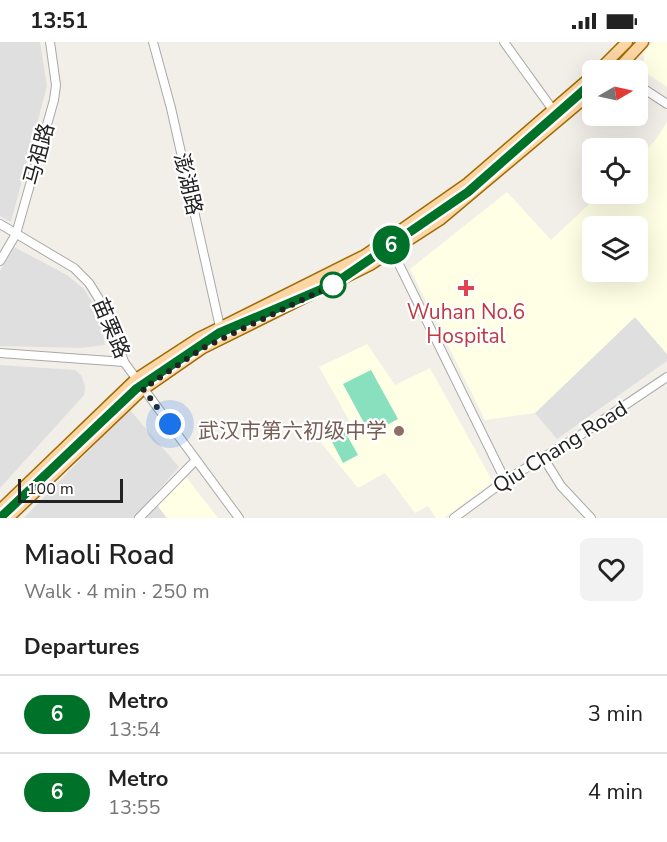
<!DOCTYPE html>
<html lang="en">
<head>
<meta charset="utf-8">
<style>
  :root { --surface:#fff; --page:#f2f2f2; --text:#222; --muted:#767676; --line:#e0e0e0 }
  body { margin:0; font-family:"Nunito Sans","Noto Sans SC",sans-serif; background:var(--page); color:var(--text); height:100vh; display:flex; flex-direction:column; font-size:22px; white-space:nowrap }
  * { box-sizing:border-box; margin:0 }
  p { font-size:20px; color:var(--muted) }
  .icon { flex:none; width:33px; height:33px; fill:none; stroke:currentColor; stroke-width:2; stroke-linecap:round; stroke-linejoin:round }
  .map { position:relative; height:476px; overflow:hidden }
  .details { display:flex; flex-direction:column; background:var(--surface); flex:1 }
  .details>* { flex:none }
  .badge { padding:0 12px; border-radius:20px; font-size:21px; line-height:39px }
  .needle { width:39px; rotate:81deg }
  .fabs { position:absolute; left:582px; top:18px; display:grid; gap:12px }
  .fabs a { display:grid; place-items:center; width:66px; height:66px; border-radius:9px; background:var(--surface); box-shadow:0 6px 24px #0002; font-size:30px }
  .scale { position:absolute; left:18px; bottom:15px; width:105px; box-sizing:border-box; padding-left:6px; border:3px solid #222; border-top:0; font-size:16px; line-height:21px; white-space:nowrap; color:#222; -webkit-text-stroke:4px #fff; paint-order:stroke }
  .you { position:absolute; width:30px; height:30px; margin:-15px; border:4px solid #fff; border-radius:50%; background:#1a73e8; box-shadow:0 0 0 9px #1a73e833 }
  .map>.badge { position:absolute; translate:-50% -50%; box-shadow:0 0 0 3px #fff }
  h2 { padding:0 24px; font-size:22px; line-height:54px }
  .round { display:grid; place-items:center; flex:none; width:63px; height:63px; border-radius:9px; background:var(--page) }
  .head { display:flex; align-items:center; justify-content:space-between; height:102px; padding:0 24px }
  h1 { font-size:28px; font-weight:600; line-height:45px }
  ul { padding:0; list-style:none }
  li { display:flex; align-items:center; gap:18px; height:78px; padding:0 24px; border-top:2px solid var(--line) }
  li div { flex:1 }
  li b { display:block; font-size:22px }
  li em { font-style:normal }
  li .badge { min-width:66px; font-weight:700; text-align:center }
  .status { display:flex; justify-content:space-between; align-items:center; height:42px; padding:0 30px; background:var(--surface); direction:ltr }
  .status svg { height:16px; fill:currentColor }
  .map>svg:first-child { display:block }
</style>
</head>
<body>
<div class="status"><b>13:51</b><svg viewBox="0 0 49 12"><path d="M0 12V9h3v3zM5 12V6h3v6zM10 12V3h3v9zM15 12V0h3v12zM26 1h20v11H26zM47 4h2v5h-2z"/></svg></div>
<div class="map">
<svg width="667" height="476" viewBox="0 0 667 476">
  <rect width="100%" height="100%" fill="#f2efe9"/>
  <g fill="#e0dfdf">
    <path d="M0 0H40L47 44 11 180 0 174Z"/>
    <path d="M14 205 67 233 84 247 99 271 105 303 81 306 0 304V229Z"/>
    <path d="M635 275 667 312V319L557 397 535 371Z"/>
    <path d="M0 323 75 328 81 333 85 344 84 353 0 446Z"/>
    <path d="M129 367 179 425 134 476H24Z"/>
    <path d="M157 463 167 476H144Z"/>
  </g>
  <g fill="#ffffe5" fill-rule="evenodd">
    <path d="M654 0H667V45L646 31 643 11Z"/>
    <path d="M667 80V312L635 275 535 371 485 378 410 227 507 150 551 198 600 152H638V116L654 100ZM638 184V230H592V184Z"/>
    <path d="M367 302 395 343 430 326 493 440 444 476H436L428 464 415 471 385 431 358 446 318 397 350 380 319 325Z"/>
    <path d="M186 435 218 476H167L157 463Z"/>
  </g>
  <g fill="#88e0be">
    <path d="M371 328 398 377 370 392 343 342Z"/>
    <path d="M343 386 358 413 343 421 329 394Z"/>
  </g>
  <g fill="none" stroke-linecap="round" stroke-linejoin="round">
    <defs>
      <g id="minor">
        <path d="M153 0 171 66 220 285"/>
        <path d="M504 0 553 68"/>
        <path d="M638 43 667 62"/>
        <path d="M0 182 74 226 89 241 107 270 124 320 239 476"/>
        <path d="M387 198 505 438"/>
        <path d="M0 219 16 192 54 58 56 43 50 0"/>
        <path d="M0 311 124 320"/>
        <path d="M543 415 561 444 591 476"/>
        <path d="M139 476 196 418"/>
        <path d="M454 476 503 440 582 392 667 335"/>
      </g>
      <g id="major">
        <path d="M599 28 627 0"/>
        <path d="M617 28 643 0"/>
        <path d="M0 468 136 337 199 296 365 213 468 141 592 34"/>
        <path d="M8 476 141 349 203 306 370 223 441 177 592 50"/>
      </g>
    </defs>
    <use href="#minor" stroke="#a9a9a9" stroke-width="10"/>
    <use href="#major" stroke="#a06b00" stroke-width="13"/>
    <use href="#minor" stroke="#fff" stroke-width="8"/>
    <use href="#major" stroke="#fcd6a4" stroke-width="10"/>
  </g>
  <g fill="none" stroke-linecap="round" stroke-linejoin="round">
    <defs>
      <path id="line" d="M0 476 136 347 219 291 334 242 468 150 592 41"/>
    </defs>
    <use href="#line" stroke="#fff" stroke-width="14"/>
    <use href="#line" stroke="#007128" stroke-width="9"/>
    <path stroke="#222" stroke-width="6" stroke-dasharray="0 10.8" d="M170 382 143 347 203 306 333 243"/>
  </g>
  <circle fill="#fff" stroke="#007128" stroke-width="3" cx="333" cy="243" r="12"/>
  <path fill="#e0444e" stroke="#fff" stroke-width="2" d="M463 237h6v6h6v6h-6v6h-6v-6h-6v-6h6z"/>
  <circle fill="#8d6e63" stroke="#fff" stroke-width="2" cx="399" cy="389" r="6"/>
  <g text-anchor="middle" dominant-baseline="central" stroke-width="4.5" stroke-linejoin="round" paint-order="stroke">
    <g font-size="21" fill="#222" stroke="#fff">
      <text transform="translate(39 112) rotate(-75)">马祖路</text>
      <text transform="translate(188 142) rotate(77)">澎湖路</text>
      <text transform="translate(111 286) rotate(67)">苗栗路</text>
      <text transform="translate(560 405) rotate(-32)">Qiu Chang Road</text>
    </g>
    <g font-size="21" fill="#be3a42" stroke="#fff">
      <text x="466" y="270">Wuhan No.6<tspan x="466" dy="24">Hospital</tspan></text>
    </g>
    <g font-size="21" fill="#785e54" stroke="#fff" text-anchor="end">
      <text x="387" y="389">武汉市第六初级中学</text>
    </g>
  </g>
</svg>
<div class="fabs">
<a><svg class="needle" viewBox="-14 -14 28 28"><path d="M0-13l5 13h-10z" fill="#e53935"/><path d="M0 13l5-13h-10z" fill="#767676"/></svg></a>
<a><svg class="icon" aria-label="locate" viewBox="0 0 24 24"><circle cx="12" cy="12" r="6"/><path d="M12 2v4M12 18v4M2 12h4M18 12h4"/></svg></a>
<a><svg class="icon" aria-label="layers" viewBox="0 0 24 24"><path d="M12 4l9 5-9 5-9-5zM3 14l9 5 9-5"/></svg></a>
</div>
<div class="scale">100 m</div>
<div class="you" style="left:170px;top:382px"></div>
<b class="badge" style="left:391px;top:203px;background:#007128;color:#fff">6</b>
</div>
<section class="details">
<div class="head"><div><h1>Miaoli Road</h1><p>Walk · 4 min · 250 m</p></div><a class="round"><svg class="icon" aria-label="heart" viewBox="0 0 24 24"><path d="M12 20l-8-8c-3-5 5-10 8-4 3-6 11-1 8 4z"/></svg></a></div>
<h2>Departures</h2>
<ul>
<li><span class="badge" style="background:#007128;color:#fff">6</span><div><b>Metro</b><p>13:54</p></div><em>3 min</em></li>
<li><span class="badge" style="background:#007128;color:#fff">6</span><div><b>Metro</b><p>13:55</p></div><em>4 min</em></li>
</ul>
</section>
</body>
</html>
